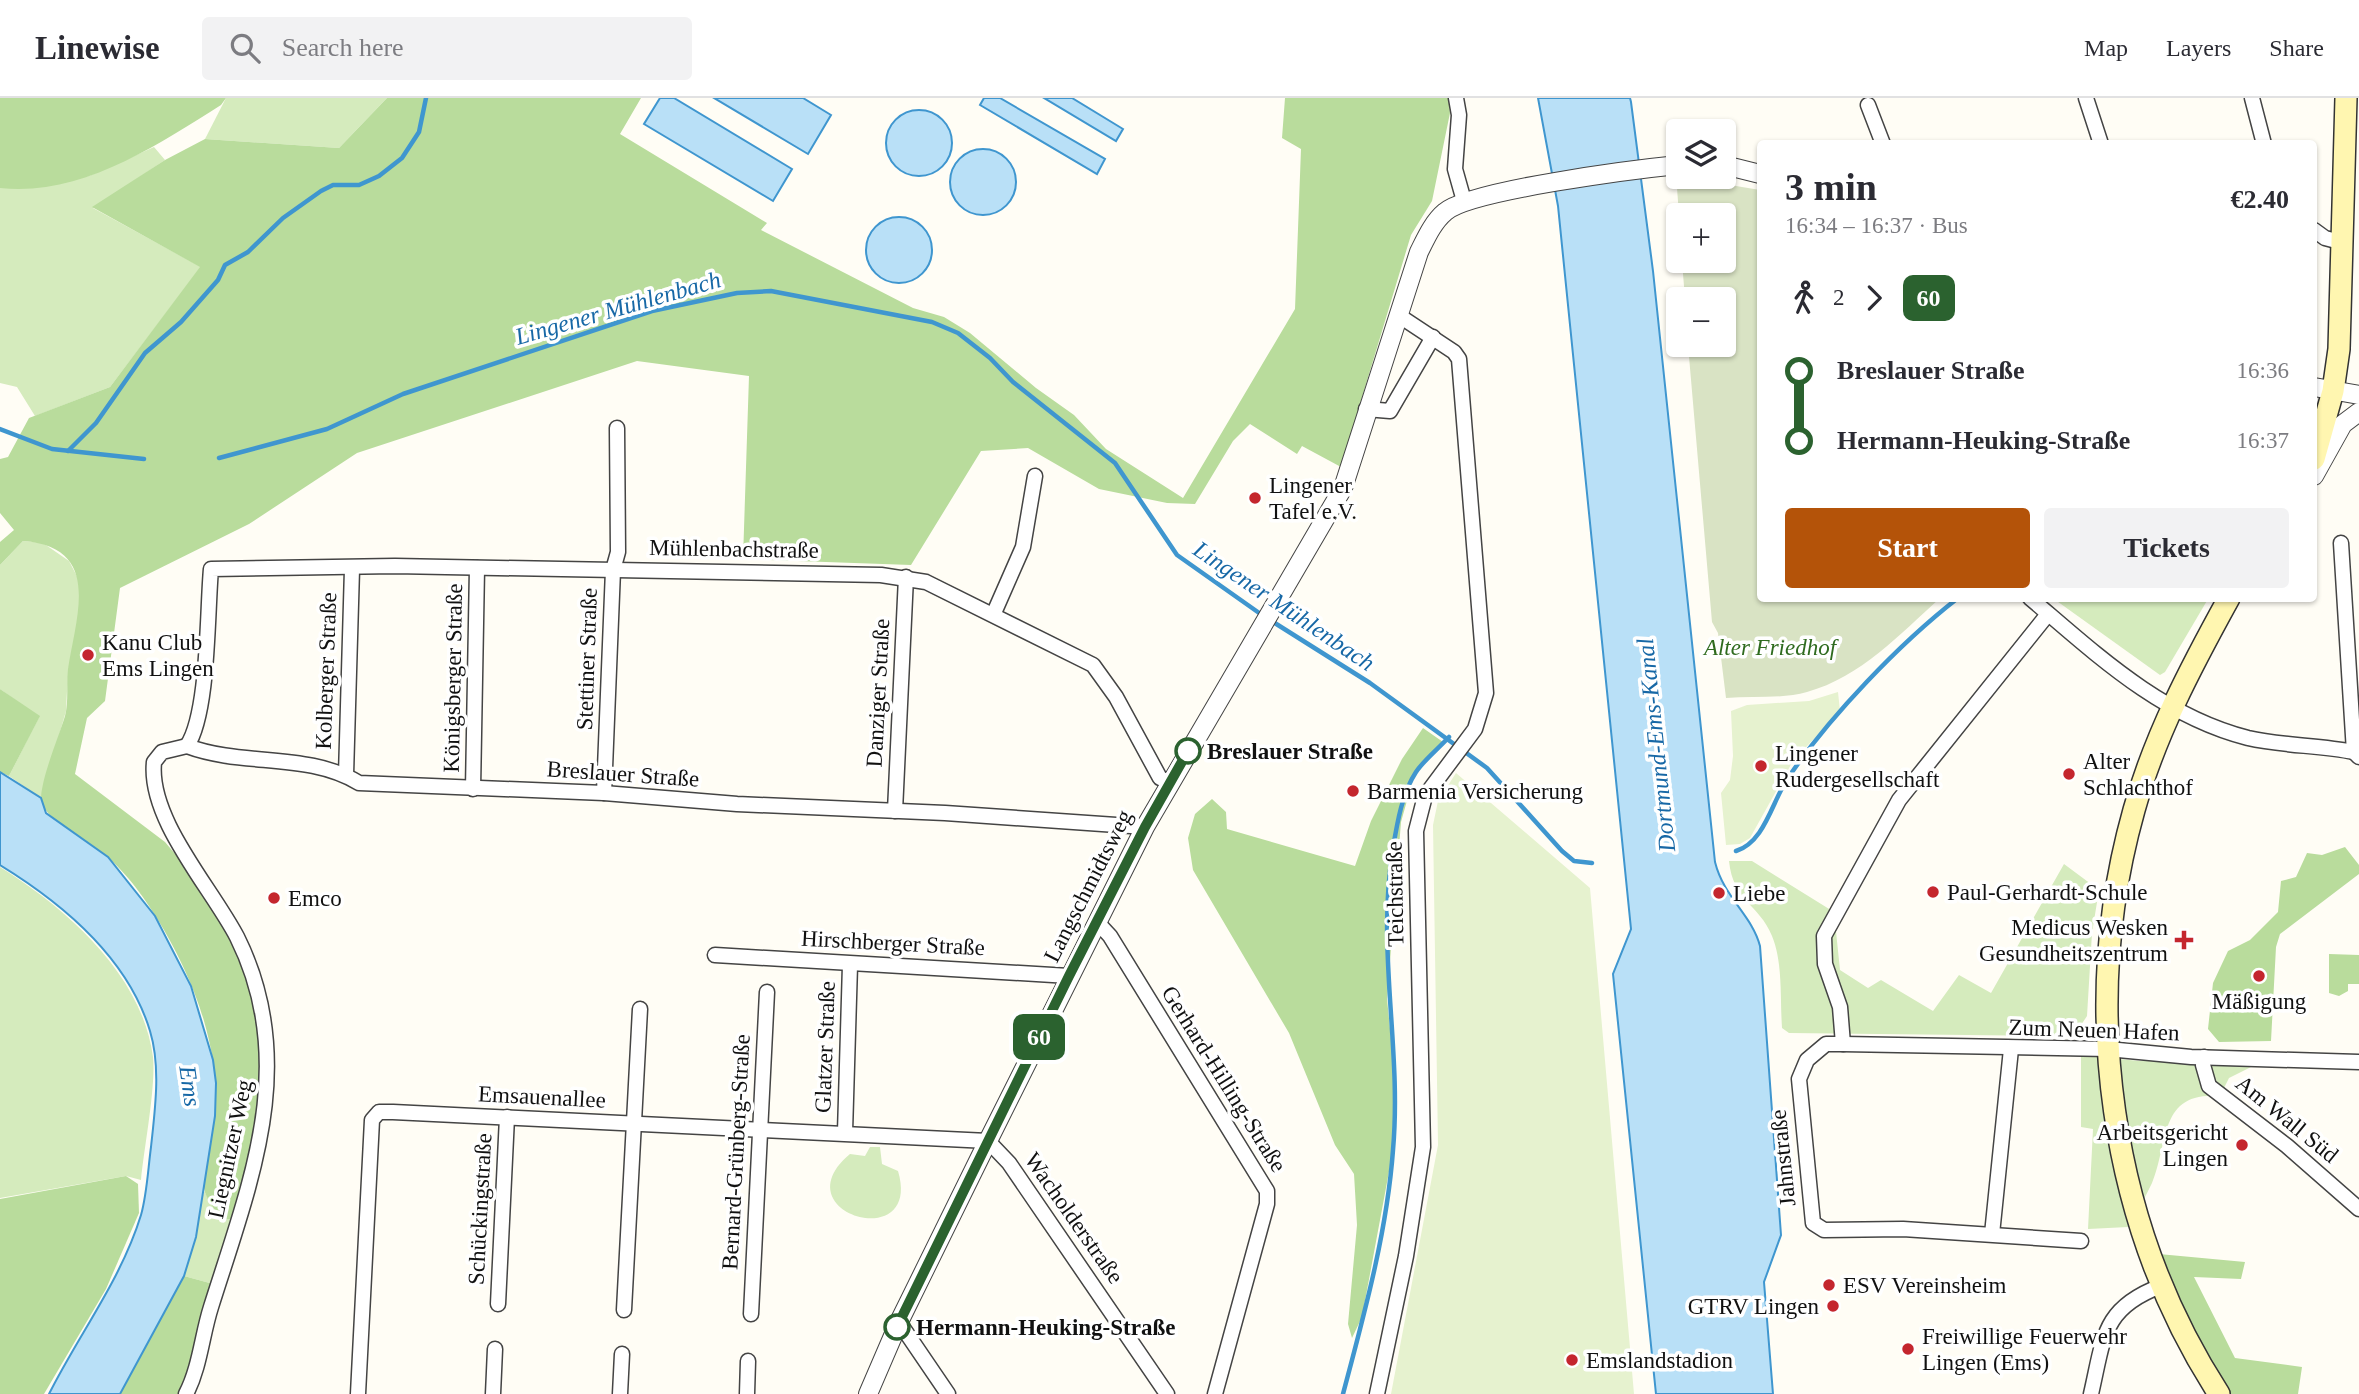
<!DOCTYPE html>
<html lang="en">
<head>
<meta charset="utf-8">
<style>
  :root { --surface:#fff; --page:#f2f2f3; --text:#2b2b33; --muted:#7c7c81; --line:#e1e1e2; --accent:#b45309 }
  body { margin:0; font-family:"Times New Roman",serif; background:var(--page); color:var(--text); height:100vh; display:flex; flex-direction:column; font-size:26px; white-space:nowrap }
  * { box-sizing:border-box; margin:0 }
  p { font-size:23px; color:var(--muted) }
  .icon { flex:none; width:38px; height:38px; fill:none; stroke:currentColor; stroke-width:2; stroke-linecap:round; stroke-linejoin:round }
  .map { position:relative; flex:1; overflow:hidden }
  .panel { position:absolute; left:1757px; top:42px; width:560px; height:462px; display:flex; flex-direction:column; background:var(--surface); border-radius:7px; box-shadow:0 2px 5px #0004 }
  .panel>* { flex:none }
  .badge { padding:0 14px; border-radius:10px; font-size:24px; line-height:46px }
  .fabs { position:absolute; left:1666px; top:21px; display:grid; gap:14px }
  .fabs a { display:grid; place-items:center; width:70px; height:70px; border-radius:7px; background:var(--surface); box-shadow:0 2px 5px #0004; font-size:35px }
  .map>.badge { position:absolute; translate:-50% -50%; box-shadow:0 0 0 4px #fff }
  .legs { display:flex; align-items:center; gap:10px; height:77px; padding:0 28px; font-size:23px }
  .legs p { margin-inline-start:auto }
  .overview { display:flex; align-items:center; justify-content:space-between; height:119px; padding:0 28px }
  h1 { font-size:38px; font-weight:800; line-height:52px }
  .action { display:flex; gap:14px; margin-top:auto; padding:14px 28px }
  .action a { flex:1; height:80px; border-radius:7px; background:var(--accent); color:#fff; font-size:28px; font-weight:800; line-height:80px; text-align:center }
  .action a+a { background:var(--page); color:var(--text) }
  ul { padding:0 28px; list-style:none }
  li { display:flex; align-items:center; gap:24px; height:70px; font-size:26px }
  li i { display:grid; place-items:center; width:10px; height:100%; margin:0 9px; background:currentColor }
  li i::after { content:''; width:18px; height:18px; margin:-9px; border:5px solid; border-radius:50%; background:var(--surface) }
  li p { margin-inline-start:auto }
  li:first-child i { background:linear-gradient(#0000 50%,currentColor 0) }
  li:last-child i { background:linear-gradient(currentColor 50%,#0000 0) }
  header { display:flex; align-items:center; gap:42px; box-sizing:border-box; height:98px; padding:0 35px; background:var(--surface); border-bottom:2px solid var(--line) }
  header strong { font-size:33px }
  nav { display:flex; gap:38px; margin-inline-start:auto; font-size:24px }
  .search { width:490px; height:63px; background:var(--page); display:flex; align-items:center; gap:18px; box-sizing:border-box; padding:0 24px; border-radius:7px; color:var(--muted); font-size:26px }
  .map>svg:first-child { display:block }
</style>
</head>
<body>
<header>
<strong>Linewise</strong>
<div class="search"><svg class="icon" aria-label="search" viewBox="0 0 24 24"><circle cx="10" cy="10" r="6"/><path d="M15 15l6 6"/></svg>Search here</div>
<nav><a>Map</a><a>Layers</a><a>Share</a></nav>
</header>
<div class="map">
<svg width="2359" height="1296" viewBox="0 0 2359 1296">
  <rect width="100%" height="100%" fill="#fffdf5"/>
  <g fill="#d5ebbd">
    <path d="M226 0H387L339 50 205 41Z"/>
    <path d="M154 49 165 62 93 110 201 169 110 289 35 318 17 289 0 285V89L89 78Z"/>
    <path d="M23 443 43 445 69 463 80 484V512L68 574 66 613 41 700 9 678 39 619 0 591V467Z"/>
    <path d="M2054 501H2208L2165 574 2160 577Z"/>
    <path d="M1729 763H1752L1834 814 1840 872 1868 890 1881 882 1933 913 1959 877 1991 895 2064 766 2099 792 2092 835 2087 918 2079 930 2055 938 1789 935 1782 930C1780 901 1783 864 1772 838 1759 806 1733 803 1729 763Z"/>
    <path d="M0 769C67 811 142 876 153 959 156 989 144 1050 141 1082L126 1078 0 1100Z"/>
    <path d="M2081 957 2139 963 2261 964 2229 980 2220 998C2158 993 2169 1045 2152 1085 2145 1100 2136 1115 2128 1129L2088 1131 2093 1031 2081 1029Z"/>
    <path d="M870 1049H880L882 1066 898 1073C923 1157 779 1115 850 1056L865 1058Z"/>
    <path d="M204 1093 222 1122 233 1121 217 1187 184 1178Z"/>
  </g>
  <g fill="#b9dc9c">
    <path d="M0 0H226L221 7C156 48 80 99 0 90Z"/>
    <path d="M387 0H641L620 36 767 125 761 132 913 210 944 219 970 235 1036 290 1074 317 1106 351 1183 400 1295 211 1301 51 1282 40 1285 0H1449L1450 15 1432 103 1411 137 1341 369 1302 348 1297 356 1250 326 1233 343 1195 406 1167 405 1099 391 1028 350 981 353 911 467 743 461 749 278 637 263 357 355 249 426 120 490 105 603 87 620 75 676 165 744 199 784 234 840 251 882 265 978 240 1109 233 1121 222 1122C217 1114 205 1100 204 1090 203 1067 213 1041 215 1017 218 984 213 955 204 923 190 872 147 791 105 757 89 744 40 720 41 699 43 675 58 641 65 618 69 602 66 586 68 571 76 518 103 449 23 443L0 467V444L14 432 0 415V361L8 359 29 320 110 289 200 169 92 109 165 62 205 41 339 50Z"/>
    <path d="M0 591 40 618 9 678 0 674Z"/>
    <path d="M1423 630 1443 644 1415 674 1401 724 1387 901 1395 980 1393 1052 1362 1219 1352 1240 1348 1226 1357 1127 1354 1076 1335 1047 1289 935 1193 772 1188 740 1195 716 1212 701 1226 714 1227 731 1355 768 1371 723 1402 661Z"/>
    <path d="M2345 749 2359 767V776L2280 836 2276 849 2271 943 2219 944 2208 931 2213 885 2228 853 2250 842 2278 814 2281 783 2296 779 2307 755 2322 757Z"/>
    <path d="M2329 856 2359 857V886H2348V893L2339 898 2329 895Z"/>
    <path d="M126 1078 138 1086 139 1115 106 1191 44 1296H0V1101Z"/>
    <path d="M2148 1155 2245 1164 2241 1181 2194 1179 2235 1260 2302 1269 2298 1296H2219Z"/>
    <path d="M184 1178 217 1187 188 1279 179 1296H120Z"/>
  </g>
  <path fill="#d9e3c4" d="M1736 88 1760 92V500L1939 501C1900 536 1861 579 1807 594 1783 601 1752 598 1726 600L1718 535 1712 524 1688 247H1724V201H1685L1682 163H1724V117H1679L1677 90Z"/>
  <g fill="#e6f2cf">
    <path d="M1838 594 1840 613 1793 663 1750 740 1740 746 1726 747 1721 695 1730 682 1733 658 1731 613 1747 607 1809 603Z"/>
    <path d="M1456 675 1590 790 1634 1296H1391L1438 1047 1433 727 1438 703Z"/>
  </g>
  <g fill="#b9e0f7" stroke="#3f96cf" stroke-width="2">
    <path d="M660 0H674L792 71 773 103 644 26Z"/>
    <path d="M714 0H803L831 17 808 56Z"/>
    <path d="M984 0H1000L1105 61 1097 76 980 7Z"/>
    <path d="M1044 0H1072L1123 31 1116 43Z"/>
    <path d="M1538 0H1630L1631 4 1653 173 1715 764C1724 800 1752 817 1760 848L1781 1137 1764 1184 1773 1296H1656L1613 876 1631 831 1558 108Z"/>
    <circle cx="919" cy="45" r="33"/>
    <circle cx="983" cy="84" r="33"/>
    <circle cx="899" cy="152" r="33"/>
    <path d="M0 674 41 700 46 715 108 759 155 818 191 888 213 962 216 985 215 1018 196 1139 184 1178 120 1296H49C79 1236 121 1182 141 1117 147 1096 148 1071 151 1049 155 1012 161 969 150 933 128 860 62 805 0 767Z"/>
  </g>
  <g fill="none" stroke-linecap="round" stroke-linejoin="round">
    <g stroke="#3f96cf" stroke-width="4.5">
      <path d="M0 331 52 351 144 361"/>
      <path d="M68 353 96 325 145 255 181 224 218 182 225 167 248 154 283 120 321 93 333 87H359L379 78 402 60 419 34 426 0"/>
      <path d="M219 360 327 331 403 296 652 213 737 195 771 193 932 224 958 235 990 260 1013 284 1115 365 1177 457 1262 517"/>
      <path d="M1270 522 1370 585 1487 670 1562 753 1574 763 1592 765"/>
      <path d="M1736 753C1765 744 1772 703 1788 680 1829 619 1900 545 1958 500"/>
      <path d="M1343 1296C1364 1217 1387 1134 1393 1052 1402 950 1376 853 1393 750 1397 726 1402 695 1416 674 1424 662 1438 651 1449 639"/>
    </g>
    <defs>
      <g id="minor">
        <path d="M1456 0 1459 17 1455 71 1464 103"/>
        <path d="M2086 0 2101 46"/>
        <path d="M2252 0 2264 46"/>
        <path d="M1868 7 1883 46"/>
        <path d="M2314 132 2325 140 2344 145"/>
        <path d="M1366 311 1390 313 1433 239"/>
        <path d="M2341 445 2354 654 2359 659"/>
        <path d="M2030 500C2096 556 2161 618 2248 640 2283 648 2319 647 2354 654"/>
        <path d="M994 515 1023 449 1035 378"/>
        <path d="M187 648C209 615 207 514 211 471L395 468 881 477 926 484 1093 567 1116 599 1160 680 1171 683"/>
        <path d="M187 648C243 669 308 654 359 685L604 695 737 706 945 715 1145 729"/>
        <path d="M346 677 352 471"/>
        <path d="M473 691 477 470"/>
        <path d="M604 695 613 472 618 454 617 330"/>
        <path d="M895 713 906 479"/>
        <path d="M1097 824 1110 838 1267 1093V1106L1215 1296"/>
        <path d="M715 857 1069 878"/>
        <path d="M1843 946 1840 909 1825 866 1824 838 1899 702 2048 516"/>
        <path d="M2204 959 2203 967 2209 988 2287 1048 2359 1111"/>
        <path d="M845 1034 850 867"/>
        <path d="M1992 1136 2011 951"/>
        <path d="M2081 1143 1903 1131 1824 1132 1813 1125 1799 981 1807 962 1826 946H1843L2108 951 2191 959 2359 964"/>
        <path d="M498 1206 507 1019"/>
        <path d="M624 1212 640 911"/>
        <path d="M751 1216 767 894"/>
        <path d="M899 1224 948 1296"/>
        <path d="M186 1296C200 1269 202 1237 211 1209 250 1085 300 965 237 839 211 789 148 721 154 664L162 654 187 648"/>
        <path d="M358 1296 372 1022 379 1014H393L988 1043 1009 1065 1167 1296"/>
        <path d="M493 1296 495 1251"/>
        <path d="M620 1296 622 1256"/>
        <path d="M747 1296 748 1263"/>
        <path d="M1377 1296 1406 1158 1423 1049 1416 733 1425 698 1475 631 1486 595 1459 261 1454 254 1398 217"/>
        <path d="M2091 1296C2104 1240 2102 1210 2161 1188"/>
      </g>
      <g id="tertiary">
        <path d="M1724 67 1760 76"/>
        <path d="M2314 289 2359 297"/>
        <path d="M2314 378 2343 326 2359 314"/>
        <path d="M868 1296 899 1224 988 1043 1145 729 1343 390 1419 154C1426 140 1433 124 1445 114 1470 92 1638 71 1678 67"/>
      </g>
      <g id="secondary">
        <path d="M2314 361 2333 293 2339 251 2346 0"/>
        <path d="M2219 1296C2109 1126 2079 907 2134 712 2155 637 2191 569 2229 500"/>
      </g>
    </defs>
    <use href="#minor" stroke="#444" stroke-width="17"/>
    <use href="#tertiary" stroke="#444" stroke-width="20"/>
    <use href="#secondary" stroke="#333" stroke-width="24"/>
    <use href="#minor" stroke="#fff" stroke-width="14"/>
    <use href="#tertiary" stroke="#fff" stroke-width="18"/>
    <use href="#secondary" stroke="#fff6b0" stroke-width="21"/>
  </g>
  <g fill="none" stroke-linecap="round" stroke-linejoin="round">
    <defs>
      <path id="line-1" d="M897 1229 1069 878 1145 729 1188 653"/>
    </defs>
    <use href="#line-1" stroke="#fff" stroke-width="16"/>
    <use href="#line-1" stroke="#2b622f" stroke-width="10"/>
  </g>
  <g fill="#c4262e" stroke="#fff" stroke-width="2.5">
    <circle cx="1255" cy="400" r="7"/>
    <circle cx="88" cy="557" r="7"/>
    <circle cx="1761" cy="668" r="7"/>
    <circle cx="2069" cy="676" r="7"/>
    <circle cx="1353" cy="693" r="7"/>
    <circle cx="1933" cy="794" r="7"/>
    <circle cx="1719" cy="795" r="7"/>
    <circle cx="274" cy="800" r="7"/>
    <path d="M2180.5 831.5h7v7h7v7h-7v7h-7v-7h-7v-7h7z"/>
    <circle cx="2259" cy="878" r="7"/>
    <circle cx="2242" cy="1047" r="7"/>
    <circle cx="1829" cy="1187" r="7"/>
    <circle cx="1833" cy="1208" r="7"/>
    <circle cx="1908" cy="1251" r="7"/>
    <circle cx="1572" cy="1262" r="7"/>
  </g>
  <g fill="#fff" stroke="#2b622f" stroke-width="3.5">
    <circle cx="1188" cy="653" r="12"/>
    <circle cx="897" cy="1229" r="12"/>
  </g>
  <g text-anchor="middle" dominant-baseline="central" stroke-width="7" stroke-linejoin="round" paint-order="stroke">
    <g font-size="23" fill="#111" stroke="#fff" text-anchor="start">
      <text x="1269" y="387">Lingener<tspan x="1269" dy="26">Tafel e.V.</tspan></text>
      <text x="102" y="544">Kanu Club<tspan x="102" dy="26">Ems Lingen</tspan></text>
      <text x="1775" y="655">Lingener<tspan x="1775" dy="26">Rudergesellschaft</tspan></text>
      <text x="2083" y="663">Alter<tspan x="2083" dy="26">Schlachthof</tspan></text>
      <text x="1367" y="693">Barmenia Versicherung</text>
      <text x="1947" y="794">Paul-Gerhardt-Schule</text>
      <text x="1733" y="795">Liebe</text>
      <text x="288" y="800">Emco</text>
      <text x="2168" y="829" text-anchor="end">Medicus Wesken<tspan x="2168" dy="26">Gesundheitszentrum</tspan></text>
      <text x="2259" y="903" text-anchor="middle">Mäßigung</text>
      <text x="2228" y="1034" text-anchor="end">Arbeitsgericht<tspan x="2228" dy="26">Lingen</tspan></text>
      <text x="1843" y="1187">ESV Vereinsheim</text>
      <text x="1819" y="1208" text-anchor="end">GTRV Lingen</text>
      <text x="1922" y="1238">Freiwillige Feuerwehr<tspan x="1922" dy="26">Lingen (Ems)</tspan></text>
      <text x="1586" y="1262">Emslandstadion</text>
    </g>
    <g font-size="23" fill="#111" stroke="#fff">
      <text transform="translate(734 451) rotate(1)">Mühlenbachstraße</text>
      <text transform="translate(587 561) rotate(-88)">Stettiner Straße</text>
      <text transform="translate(326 573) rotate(-88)">Kolberger Straße</text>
      <text transform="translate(453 580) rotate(-89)">Königsberger Straße</text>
      <text transform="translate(878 595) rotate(-87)">Danziger Straße</text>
      <text transform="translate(623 676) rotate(4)">Breslauer Straße</text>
      <text transform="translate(1088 788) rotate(-63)">Langschmidtsweg</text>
      <text transform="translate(1395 796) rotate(-91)">Teichstraße</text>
      <text transform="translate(893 845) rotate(3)">Hirschberger Straße</text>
      <text transform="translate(2094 932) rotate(2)">Zum Neuen Hafen</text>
      <text transform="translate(825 949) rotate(-88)">Glatzer Straße</text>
      <text transform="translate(1224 981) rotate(58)">Gerhard-Hilling-Straße</text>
      <text transform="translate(542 999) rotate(3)">Emsauenallee</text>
      <text transform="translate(2287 1021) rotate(39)">Am Wall Süd</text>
      <text transform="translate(230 1051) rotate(-78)">Liegnitzer Weg</text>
      <text transform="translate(736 1054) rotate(-87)">Bernard-Grünberg-Straße</text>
      <text transform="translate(1783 1060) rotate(-96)">Jahnstraße</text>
      <text transform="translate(480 1111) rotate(-87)">Schückingstraße</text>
      <text transform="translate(1074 1120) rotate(55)">Wacholderstraße</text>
    </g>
    <g font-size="23" font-style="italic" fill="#2f6b1f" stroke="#fff">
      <text x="1770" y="549">Alter Friedhof</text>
    </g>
    <g font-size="23" font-weight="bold" fill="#111" stroke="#fff" text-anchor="start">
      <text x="1207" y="653">Breslauer Straße</text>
      <text x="916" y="1229">Hermann-Heuking-Straße</text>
    </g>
    <g font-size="24" font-style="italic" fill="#1768a6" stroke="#fff">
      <text transform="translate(618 210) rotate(-16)">Lingener Mühlenbach</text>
      <text transform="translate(1284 508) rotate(34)">Lingener Mühlenbach</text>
      <text transform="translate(1656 647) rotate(-96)">Dortmund-Ems-Kanal</text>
      <text transform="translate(190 988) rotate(82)">Ems</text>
    </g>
  </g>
</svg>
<div class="fabs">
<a><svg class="icon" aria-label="layers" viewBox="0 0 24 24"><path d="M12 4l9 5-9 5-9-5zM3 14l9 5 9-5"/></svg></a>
<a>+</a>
<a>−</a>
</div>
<b class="badge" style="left:1039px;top:939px;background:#2b622f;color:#fff">60</b>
<section class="panel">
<div class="overview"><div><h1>3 min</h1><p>16:34 – 16:37 · Bus</p></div><b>€2.40</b></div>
<div class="legs"><svg class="icon" aria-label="walk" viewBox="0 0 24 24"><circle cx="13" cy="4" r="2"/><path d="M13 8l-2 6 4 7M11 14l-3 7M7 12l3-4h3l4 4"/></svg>2<svg class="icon" aria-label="forward" viewBox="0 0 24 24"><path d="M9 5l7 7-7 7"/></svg><b class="badge" style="background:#2b622f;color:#fff">60</b></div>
<ul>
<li><i style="color:#2b622f"></i><b>Breslauer Straße</b><p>16:36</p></li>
<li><i style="color:#2b622f"></i><b>Hermann-Heuking-Straße</b><p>16:37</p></li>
</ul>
<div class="action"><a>Start</a><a>Tickets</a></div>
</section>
</div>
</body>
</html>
